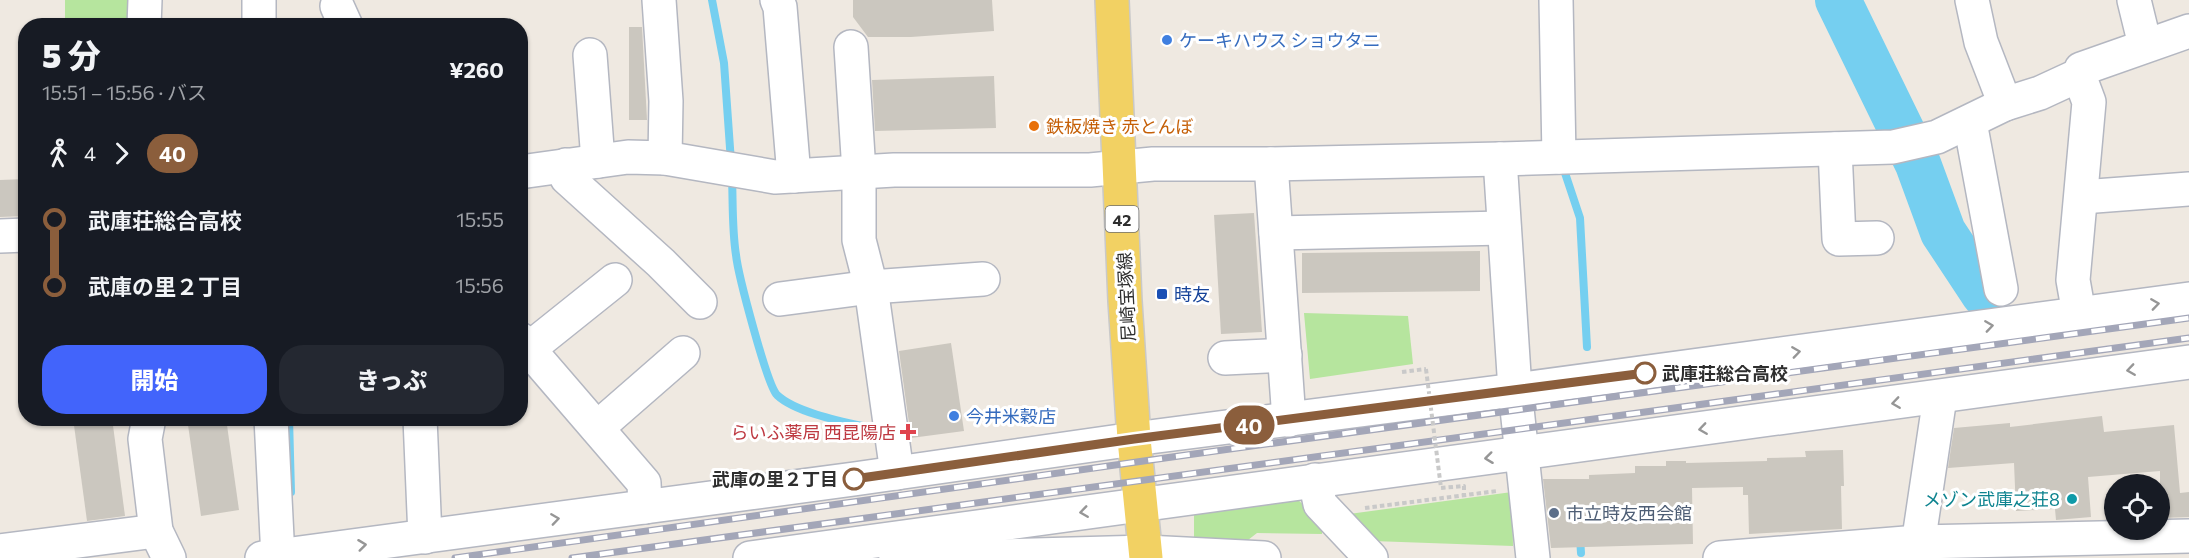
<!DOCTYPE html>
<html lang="ja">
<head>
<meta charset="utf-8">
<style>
  :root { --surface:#171b24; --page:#242831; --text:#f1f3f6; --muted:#9ea1a6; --accent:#4264fb }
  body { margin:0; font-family:Commissioner,"Noto Sans JP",sans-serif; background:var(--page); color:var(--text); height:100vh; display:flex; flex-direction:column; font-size:22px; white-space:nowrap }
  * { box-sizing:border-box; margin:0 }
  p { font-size:20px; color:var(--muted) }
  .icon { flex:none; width:33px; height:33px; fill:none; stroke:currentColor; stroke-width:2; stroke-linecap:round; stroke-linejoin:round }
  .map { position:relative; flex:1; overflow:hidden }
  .details { position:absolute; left:18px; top:18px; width:510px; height:408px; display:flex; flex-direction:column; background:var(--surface); border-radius:24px; box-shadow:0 2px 4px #0004 }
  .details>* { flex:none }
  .badge { padding:0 12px; border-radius:20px; font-size:21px; line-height:39px }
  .controls { position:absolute; left:2104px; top:474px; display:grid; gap:12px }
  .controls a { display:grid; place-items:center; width:66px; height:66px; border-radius:50%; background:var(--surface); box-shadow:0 2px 4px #0004; font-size:30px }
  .map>.badge { position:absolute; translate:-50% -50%; box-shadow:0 0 0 3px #fff }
  .legs { display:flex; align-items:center; gap:9px; height:66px; padding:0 24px; font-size:20px }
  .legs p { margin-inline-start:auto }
  .headline { display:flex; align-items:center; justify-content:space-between; height:102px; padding:0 24px }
  h1 { font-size:33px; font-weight:800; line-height:45px }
  .action { display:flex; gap:12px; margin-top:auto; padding:12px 24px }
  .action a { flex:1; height:69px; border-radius:24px; background:var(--accent); color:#fff; font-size:24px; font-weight:800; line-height:69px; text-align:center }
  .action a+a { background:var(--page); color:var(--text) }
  ul { padding:0 24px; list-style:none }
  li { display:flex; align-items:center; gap:21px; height:66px; font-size:22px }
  li i { display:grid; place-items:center; width:9px; height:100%; margin:0 8px; background:currentColor }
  li i::after { content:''; width:15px; height:15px; margin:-8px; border:4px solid; border-radius:50%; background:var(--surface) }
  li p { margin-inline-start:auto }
  li:first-child i { background:linear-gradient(#0000 50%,currentColor 0) }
  li:last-child i { background:linear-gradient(currentColor 50%,#0000 0) }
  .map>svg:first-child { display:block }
</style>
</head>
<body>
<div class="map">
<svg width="2189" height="558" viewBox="0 0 2189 558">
  <rect width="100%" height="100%" fill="#efe9e1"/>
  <g fill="#b6e59e">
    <path d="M65 0H137L135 25H65Z"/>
    <path d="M1304 313 1408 316 1413 364 1310 379Z"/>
    <path d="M1512 492 1513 546 1373 541 1349 514Z"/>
    <path d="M1293 495 1322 523V534L1257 533 1248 540 1194 538V509Z"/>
  </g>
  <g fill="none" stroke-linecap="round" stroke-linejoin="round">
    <g stroke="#75cff0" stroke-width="8">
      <path d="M712 0 724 63 731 162"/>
      <path d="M1563 167 1580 218 1587 347"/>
      <path d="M732 177C733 203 732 230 736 255 738 274 767 385 777 395 797 414 850 423 876 429"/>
      <path d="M289 418 291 492"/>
      <path d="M1580 538 1581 553"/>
    </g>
    <path stroke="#75cff0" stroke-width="46" d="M1838 0 1918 164 1943 232 1984 294"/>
  </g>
  <g fill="#cbc7bf">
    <path d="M853 0H992L994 31 911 37H868L853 17Z"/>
    <path d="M629 27H642L647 120H629Z"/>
    <path d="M994 76 996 128 875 131 872 80Z"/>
    <path d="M26 179V216L0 217V180Z"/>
    <path d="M1254 213 1262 332 1221 334 1214 215Z"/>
    <path d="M1480 251V291L1302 293V253Z"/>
    <path d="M951 343 964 431 911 438 899 351Z"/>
    <path d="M2102 416 2104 432 2174 425 2180 493 2189 492V517L2160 518V471L2088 477 2091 517 2056 520 2055 509 2016 511 2014 463 1948 468 1954 428 2010 423V427Z"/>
    <path d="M73 418H112L125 516 87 521Z"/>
    <path d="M187 418H226L239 510 201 516Z"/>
    <path d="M1843 450 1844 486H1841L1842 529 1749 534 1748 495H1743V487L1692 488 1693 544 1551 548 1543 479H1589V475L1635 473V466H1666V461H1686V463L1767 461V458L1806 457 1805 451Z"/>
  </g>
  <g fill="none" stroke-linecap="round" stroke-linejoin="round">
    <defs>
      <g id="minor">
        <path d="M259 0V26"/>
        <path d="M659 0 666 101 665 158"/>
        <path d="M777 0 780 7 794 176"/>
        <path d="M1556 0 1559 157"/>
        <path d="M1972 0 1981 42 2005 104"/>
        <path d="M2134 0 2145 45"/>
        <path d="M337 6 346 26"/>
        <path d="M144 26 145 0"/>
        <path d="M851 47 859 172V240L871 287 897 473"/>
        <path d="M590 55 598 161"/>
        <path d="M1970 122 2001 289"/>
        <path d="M1835 149 1839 239 1877 238"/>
        <path d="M1500 159 1515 390 1533 558"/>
        <path d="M1271 164 1289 420"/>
        <path d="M566 165 567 178 661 263 700 302"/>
        <path d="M520 172 628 157 665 158 775 177 894 170H1090L1153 164H1271L1500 159 1893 147 1937 137 2005 104 2040 93 2079 75 2081 69 2189 31"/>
        <path d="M2082 197 2189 189"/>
        <path d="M1276 233 1504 228"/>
        <path d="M0 236 26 235"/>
        <path d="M780 299 871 287 983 279"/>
        <path d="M2079 314 2073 280 2089 102 2079 75"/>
        <path d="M520 339 644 483 645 507"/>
        <path d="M530 348 615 280"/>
        <path d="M1225 358 1285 355"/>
        <path d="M149 418 145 439 156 531 169 558"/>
        <path d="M271 418 278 558"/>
        <path d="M420 418 425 537"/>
        <path d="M597 428 683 353"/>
        <path d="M1315 480 1320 504 1371 558"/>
        <path d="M894 550 958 557 1146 552 1264 558"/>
        <path d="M0 551 156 531"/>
        <path d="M262 558 854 479 1134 439 1515 390 2189 299"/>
        <path d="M750 558 2189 362"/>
        <path d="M1720 558 1918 542 2189 536"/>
        <path d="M1916 558 1940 397"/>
      </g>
      <path id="major" d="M1112 0 1125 301 1134 439 1146 558"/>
    </defs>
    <use href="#minor" stroke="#b4b7c1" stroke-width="36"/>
    <use href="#major" stroke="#c9c9c9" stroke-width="36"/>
    <g stroke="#c9c9c9" stroke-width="4" stroke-dasharray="4.5 3" stroke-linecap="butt">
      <path d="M1402 372 1426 369"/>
      <path d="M1365 508 1497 491"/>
    </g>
    <use href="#minor" stroke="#fff" stroke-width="33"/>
    <use href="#major" stroke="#f2d163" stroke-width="33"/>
    <defs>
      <g id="rail">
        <path d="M455 558 1172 457 2189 318"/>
        <path d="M572 558 2189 338"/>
      </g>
    </defs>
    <use href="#rail" stroke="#a3a6b8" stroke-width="7"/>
    <use href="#rail" stroke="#fff" stroke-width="4.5" stroke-dasharray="14" stroke-linecap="butt"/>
    <path stroke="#c9c9c9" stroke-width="4" stroke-dasharray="4.5 3" stroke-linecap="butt" d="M1426 369 1441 488 1464 486V494"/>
  </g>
  <defs><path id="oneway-chevron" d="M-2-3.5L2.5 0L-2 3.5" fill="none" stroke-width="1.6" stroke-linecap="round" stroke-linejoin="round" transform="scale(1.5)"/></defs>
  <g stroke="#969696">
    <use href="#oneway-chevron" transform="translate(2155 304) rotate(-8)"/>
    <use href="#oneway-chevron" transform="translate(1989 326) rotate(-8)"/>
    <use href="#oneway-chevron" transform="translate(1796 352) rotate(-8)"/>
    <use href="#oneway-chevron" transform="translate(2131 370) rotate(172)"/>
    <use href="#oneway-chevron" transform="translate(1896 403) rotate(172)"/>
    <use href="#oneway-chevron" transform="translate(1703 429) rotate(172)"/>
    <use href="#oneway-chevron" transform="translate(1489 458) rotate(173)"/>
    <use href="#oneway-chevron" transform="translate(1084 512) rotate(172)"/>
    <use href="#oneway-chevron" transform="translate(555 519) rotate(-8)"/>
    <use href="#oneway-chevron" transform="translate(362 545) rotate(-7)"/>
  </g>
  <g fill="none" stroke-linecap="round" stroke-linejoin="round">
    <defs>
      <path id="line-1" d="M854 479 1134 439 1645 373"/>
    </defs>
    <use href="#line-1" stroke="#fff" stroke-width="14"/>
    <use href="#line-1" stroke="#8b5e3c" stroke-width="9"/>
  </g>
  <g fill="#3f7fe0" stroke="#fff" stroke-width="2">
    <circle cx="1167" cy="40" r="6"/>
    <circle cx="954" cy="416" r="6"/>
  </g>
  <circle fill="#e8710a" stroke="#fff" stroke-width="2" cx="1034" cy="126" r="6"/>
  <rect fill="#1a4fb4" stroke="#fff" stroke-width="2" x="1156" y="288" width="12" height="12" rx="3"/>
  <g fill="#fff" stroke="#8b5e3c" stroke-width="3">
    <circle cx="1645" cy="373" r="10"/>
    <circle cx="854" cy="479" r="10"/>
  </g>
  <path fill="#e0444e" stroke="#fff" stroke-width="2" d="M905 423h6v6h6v6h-6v6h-6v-6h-6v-6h6z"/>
  <circle fill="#0f9aa8" stroke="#fff" stroke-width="2" cx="2072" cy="499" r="6"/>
  <circle fill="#5c6f8a" stroke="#fff" stroke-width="2" cx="1554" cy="513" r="6"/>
  <g text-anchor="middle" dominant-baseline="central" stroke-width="6" stroke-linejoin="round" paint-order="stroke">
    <rect fill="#fff" stroke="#6d6d6d" stroke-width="1.5" x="1105.5" y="206" width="33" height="26" rx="4.5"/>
    <g font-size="16" font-weight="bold" fill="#2e2e2e">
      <text x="1122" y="219">42</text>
    </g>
    <g font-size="18" fill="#366cbe" stroke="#fff" text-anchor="start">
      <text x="1179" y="40">ケーキハウス ショウタニ</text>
      <text x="966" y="416">今井米穀店</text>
    </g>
    <g font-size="18" fill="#c56008" stroke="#fff" text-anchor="start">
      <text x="1046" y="126">鉄板焼き 赤とんぼ</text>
    </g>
    <g font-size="18" fill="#164399" stroke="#fff" text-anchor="start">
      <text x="1174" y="294">時友</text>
    </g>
    <g font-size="18" fill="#2e2e2e" stroke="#fff">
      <text transform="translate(1126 297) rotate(-93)">尼崎宝塚線</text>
    </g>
    <g font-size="18" font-weight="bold" fill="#2e2e2e" stroke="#fff" text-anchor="start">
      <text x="1662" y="373">武庫荘総合高校</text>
      <text x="838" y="479" text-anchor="end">武庫の里２丁目</text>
    </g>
    <g font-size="18" fill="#be3a42" stroke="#fff" text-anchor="end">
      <text x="896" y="432">らいふ薬局 西昆陽店</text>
    </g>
    <g font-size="18" fill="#0d838f" stroke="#fff" text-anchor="end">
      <text x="2060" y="499">メゾン武庫之荘8</text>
    </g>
    <g font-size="18" fill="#4e5e75" stroke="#fff" text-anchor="start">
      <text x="1566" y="513">市立時友西会館</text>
    </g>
  </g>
</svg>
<div class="controls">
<a><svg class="icon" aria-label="locate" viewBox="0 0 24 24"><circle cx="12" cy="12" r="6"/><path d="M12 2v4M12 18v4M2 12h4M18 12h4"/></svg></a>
</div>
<b class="badge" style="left:1249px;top:425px;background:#8b5e3c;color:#fff">40</b>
<section class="details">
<div class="headline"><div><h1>5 分</h1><p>15:51 – 15:56 · バス</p></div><b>¥260</b></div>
<div class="legs"><svg class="icon" aria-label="walk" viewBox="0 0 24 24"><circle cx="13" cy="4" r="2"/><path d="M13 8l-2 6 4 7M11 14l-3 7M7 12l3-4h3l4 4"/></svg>4<svg class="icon" aria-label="forward" viewBox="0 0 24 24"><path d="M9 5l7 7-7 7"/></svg><b class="badge" style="background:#8b5e3c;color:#fff">40</b></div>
<ul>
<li><i style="color:#8b5e3c"></i><b>武庫荘総合高校</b><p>15:55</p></li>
<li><i style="color:#8b5e3c"></i><b>武庫の里２丁目</b><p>15:56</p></li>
</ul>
<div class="action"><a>開始</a><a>きっぷ</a></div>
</section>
</div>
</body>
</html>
